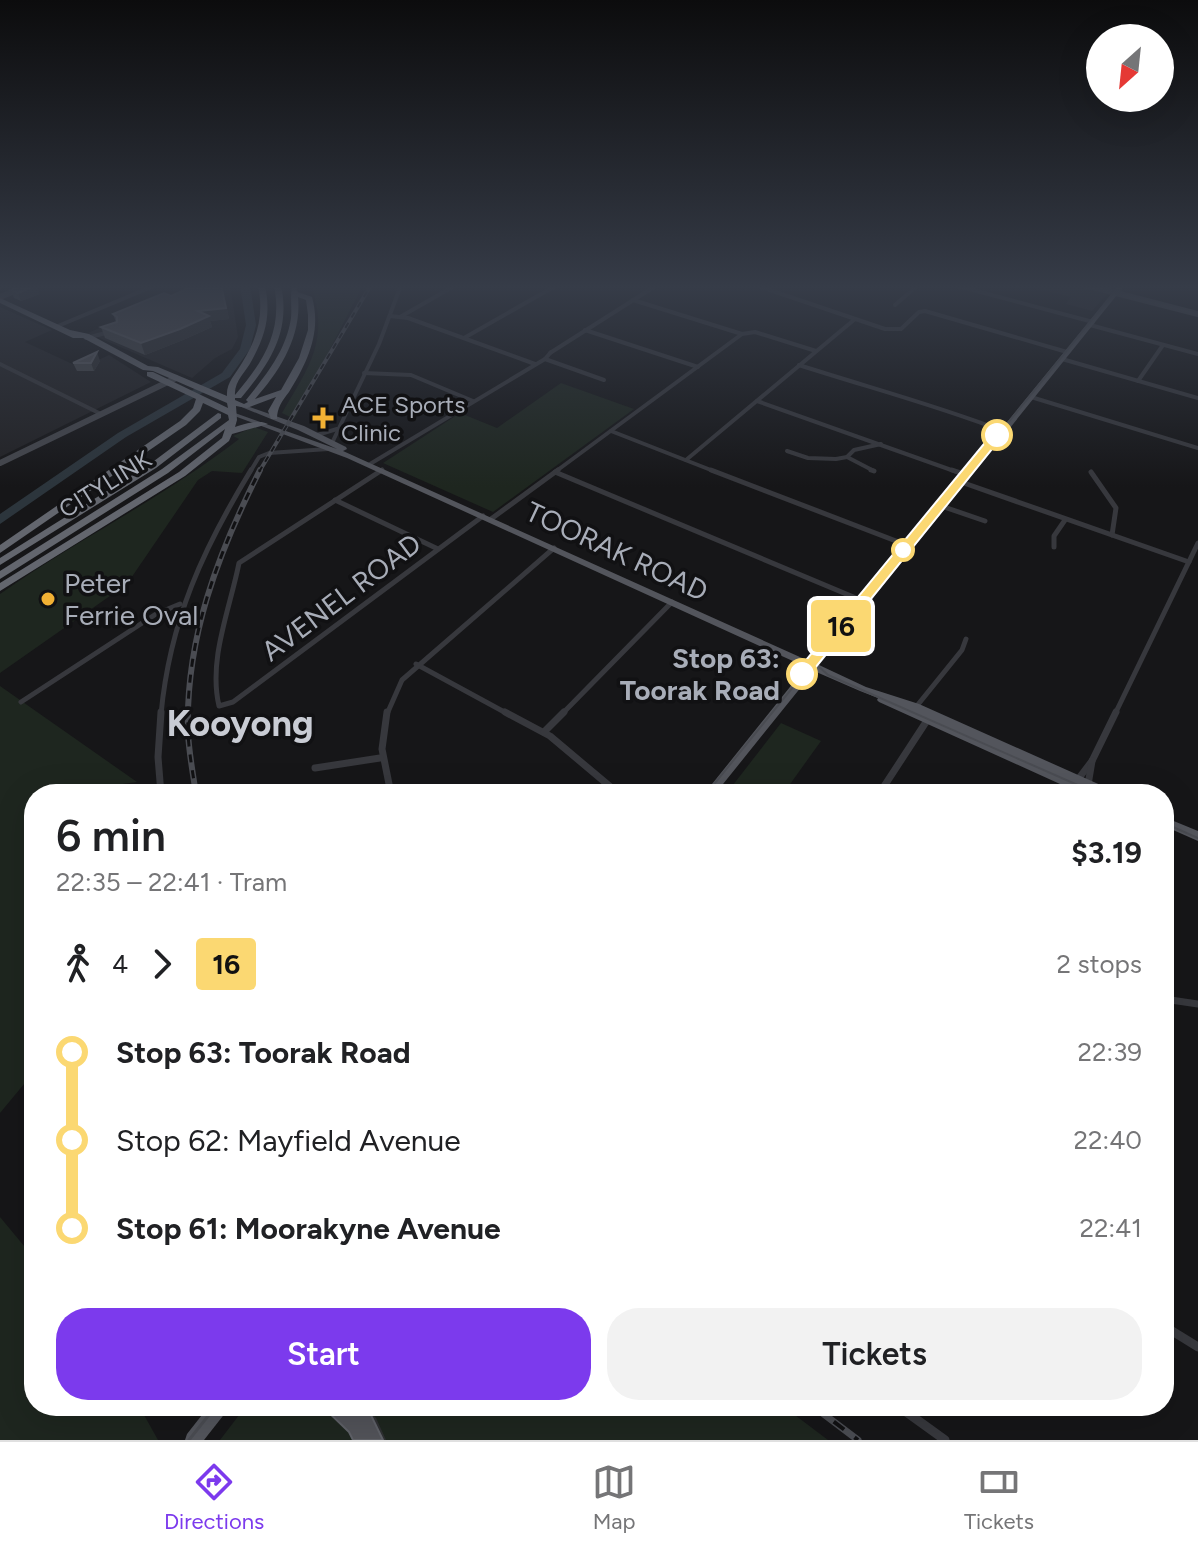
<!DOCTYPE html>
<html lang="en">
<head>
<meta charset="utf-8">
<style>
  :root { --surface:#fff; --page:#f2f2f2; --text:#202124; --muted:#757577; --line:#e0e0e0; --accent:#7c3aed }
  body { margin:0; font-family:Figtree,sans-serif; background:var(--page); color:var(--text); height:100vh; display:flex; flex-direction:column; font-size:30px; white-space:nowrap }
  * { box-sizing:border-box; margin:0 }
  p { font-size:26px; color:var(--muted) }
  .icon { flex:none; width:44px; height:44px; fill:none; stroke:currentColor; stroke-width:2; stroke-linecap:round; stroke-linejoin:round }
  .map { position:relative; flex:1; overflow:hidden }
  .drawer { position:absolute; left:24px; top:784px; width:1150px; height:632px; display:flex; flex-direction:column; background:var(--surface); border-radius:32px; box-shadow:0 8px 32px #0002 }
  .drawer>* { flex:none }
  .badge { padding:0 16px; border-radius:6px; font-size:28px; line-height:52px }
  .needle { width:52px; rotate:207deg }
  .tools { position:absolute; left:1086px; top:24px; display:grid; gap:16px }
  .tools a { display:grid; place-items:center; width:88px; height:88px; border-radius:50%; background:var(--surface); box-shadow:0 8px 32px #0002; font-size:40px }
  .map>.badge { position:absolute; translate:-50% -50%; box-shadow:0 0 0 4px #fff }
  .legs { display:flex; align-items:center; gap:12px; height:88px; padding:0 32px; font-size:26px }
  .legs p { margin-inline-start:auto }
  .head { display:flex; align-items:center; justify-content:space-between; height:136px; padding:0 32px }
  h1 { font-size:44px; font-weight:600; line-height:60px }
  .button { display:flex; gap:16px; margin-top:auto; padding:16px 32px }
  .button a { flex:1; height:92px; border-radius:32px; background:var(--accent); color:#fff; font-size:32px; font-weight:600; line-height:92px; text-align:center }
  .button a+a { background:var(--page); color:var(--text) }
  ul { padding:0 32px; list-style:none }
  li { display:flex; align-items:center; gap:28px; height:88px; font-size:30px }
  li i { display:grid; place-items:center; width:12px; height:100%; margin:0 10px; background:currentColor }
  li i::after { content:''; width:20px; height:20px; margin:-10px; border:6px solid; border-radius:50%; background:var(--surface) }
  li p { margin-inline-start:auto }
  li:first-child i { background:linear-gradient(#0000 50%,currentColor 0) }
  li:last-child i { background:linear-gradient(currentColor 50%,#0000 0) }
  .tabs { display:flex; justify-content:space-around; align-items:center; height:112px; border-top:2px solid var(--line); background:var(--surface); font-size:22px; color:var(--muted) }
  .tabs a { display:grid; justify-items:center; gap:4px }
  .tabs .active { color:var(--accent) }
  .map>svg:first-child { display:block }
</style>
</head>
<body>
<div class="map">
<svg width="1198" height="1440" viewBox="0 0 1198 1440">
  <rect width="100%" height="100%" fill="#161618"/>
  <g fill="#222225">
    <path d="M199 285H230L238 337 232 349 215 358 192 378 88 333Z"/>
    <path d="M1033 285H1075L1107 294 1092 311 1066 304 1071 297 1031 287Z"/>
    <path d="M0 307 52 330 25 342 81 368 109 355 151 382 0 457Z"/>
  </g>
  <g fill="#1e261f">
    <path d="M311 285H363L294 419 282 413C309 367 330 340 311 285Z"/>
    <path d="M561 383 634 409 493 512 383 463 460 413 497 428Z"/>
    <path d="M254 427 268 432 242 473 212 471 198 480 127 584 0 673V594C78 539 163 498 239 439L233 436Z"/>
    <path d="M0 686 137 782 88 789 86 794H34V1072L0 1113Z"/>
    <path d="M781 723 821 741 783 794H726Z"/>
    <path d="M0 1217 34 1258V1406H139L158 1440H0Z"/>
    <path d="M246 1406H783L828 1440H220Z"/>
  </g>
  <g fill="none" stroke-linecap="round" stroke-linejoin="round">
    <path fill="#2c353c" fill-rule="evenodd" d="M240 285H250L256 325 250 349 230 377 126 437 0 524V514L118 433 222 373 240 349 246 325Z"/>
    <g stroke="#37383d" stroke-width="4">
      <path d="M755 285 885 329H901L919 312 925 311 1067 352"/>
      <path d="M958 286 1093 322"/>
      <path d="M633 300 742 334 755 332 816 351"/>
      <path d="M895 305 918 285"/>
      <path d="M390 316 408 318 535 364"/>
      <path d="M400 317 456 285"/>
      <path d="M1090 325 1198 354"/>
      <path d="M58 326 156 285"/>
      <path d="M585 330 698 367"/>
      <path d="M86 338 110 332"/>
      <path d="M464 338 557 285"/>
      <path d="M550 353 657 285"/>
      <path d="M545 359 604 380"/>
      <path d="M1062 359 1198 398"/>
      <path d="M0 364 101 414"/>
      <path d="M799 365C867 387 936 405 1003 431"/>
      <path d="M364 373 411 375 473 401"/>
      <path d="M1138 381 1163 345"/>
      <path d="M1031 397 1198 448"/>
      <path d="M757 401 957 472"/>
      <path d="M611 431 716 472"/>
      <path d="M317 435 337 429"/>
      <path d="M332 443 379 344 401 285"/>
      <path d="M787 451 808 458 836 459 847 457 854 450 881 444"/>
      <path d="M847 457 874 471"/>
      <path d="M686 460 855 319"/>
      <path d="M370 464 545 359 551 352"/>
      <path d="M250 472 259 457 269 453 328 449"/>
      <path d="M555 472 742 334"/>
    </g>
    <g stroke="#37383d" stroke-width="5">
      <path d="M382 470 239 563C230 609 208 659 219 706L233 702 483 516"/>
      <path d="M711 470 909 546"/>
      <path d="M871 470 874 471"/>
      <path d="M952 470 967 475"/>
      <path d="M555 472 863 601"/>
      <path d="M1091 472 1116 508 1112 535"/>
      <path d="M961 482 1189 562"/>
      <path d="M335 500 438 549"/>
      <path d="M941 506 985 521"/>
      <path d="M491 519 558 470"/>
      <path d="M1054 547V536L1065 520"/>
      <path d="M416 664 508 714"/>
      <path d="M21 702 156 614 180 604"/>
      <path d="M916 707 962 650 966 639"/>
      <path d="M161 714C170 620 203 549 251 470"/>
      <path d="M387 714 402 680 554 548"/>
      <path d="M562 714 672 602"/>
      <path d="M1115 714 1198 543"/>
    </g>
    <g stroke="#37383d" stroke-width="7">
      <path d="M161 712 158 757 161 794"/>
      <path d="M387 712 382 749 391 794"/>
      <path d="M505 712 550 736 619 794"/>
      <path d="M544 732 564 712"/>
      <path d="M315 768 380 758"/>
      <path d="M1076 782 1092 761 1116 712"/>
      <path d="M1088 785 1092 761"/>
      <path d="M879 794 926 722"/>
      <path d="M1062 794 1065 783"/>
      <path d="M1068 794 1073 786"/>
      <path d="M1164 999 1198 1004"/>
    </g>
    <g stroke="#37383d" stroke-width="9">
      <path d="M1164 1326 1198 1347"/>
      <path d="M898 1406 945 1440"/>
    </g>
    <g stroke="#45474d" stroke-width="6">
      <path d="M1085 285 1198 314"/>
      <path d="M0 297 29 285"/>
      <path d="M0 463 176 378"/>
    </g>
    <g fill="#53555c" fill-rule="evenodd">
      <path d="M1119 285H1125L819 665 866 687 919 704 1114 791 1115 794 1097 793V794H1082L879 702 877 700 878 698 860 691 814 671 715 794H704L806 667 347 458 229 414 235 413 337 449 298 430 239 406 244 405 304 426 346 447 347 449 343 451 811 662Z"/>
      <path d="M1164 817 1198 831V841L1164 826Z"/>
      <path d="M209 1406H228L226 1412 204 1440H185L187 1434Z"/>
    </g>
    <g fill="#63666e" fill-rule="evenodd">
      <path d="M258 285H265C271 315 266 334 252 360 246 372 234 381 235 395 264 361 283 331 274 285H281C291 332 270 363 241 398H235V400L244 404 248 402 246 400C266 375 286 351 291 318 292 307 290 296 292 287H296L298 292 312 297C322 332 307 363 289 392 282 401 277 408 277 419H271L268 411 276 397 247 408 236 406 237 420 235 427C244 424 260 419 268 424L232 434 229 441 185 476 0 591V583L179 472 222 438 225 429 168 473 0 579V571L162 469 229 420 228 415 203 403 200 411 186 425 0 553V545L180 421 193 408 196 399 147 376V372H153L228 408 227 403 153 371 143 370 83 338H73L0 303V298L70 330 89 334 148 366 158 367 227 396C226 383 235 375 242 363 258 337 264 315 258 285ZM298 297 306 300 308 315V330L299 358 281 390 255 399C280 371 302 336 298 297Z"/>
      <path d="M218 413 221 414V418L156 468 0 565V558L150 464Z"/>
    </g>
    <g stroke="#4a4c52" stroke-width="2">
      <path d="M1083 285 1198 314"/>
      <path d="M819 652 817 665 828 675 1098 794"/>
      <path d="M706 794 1120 285"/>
      <path d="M1164 823 1198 838"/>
    </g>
    <path stroke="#4a4c52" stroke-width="3" d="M189 1440 216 1406"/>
    <defs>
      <path id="rail-far2" d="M259 472 371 285"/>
      <path id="rail-far1" d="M196 794C193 774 189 753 188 733 185 639 218 553 260 470"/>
      <path id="rail" d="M813 1406 858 1440"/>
    </defs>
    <use href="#rail-far2" stroke="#4a4c52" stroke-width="4"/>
    <use href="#rail-far1" stroke="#4a4c52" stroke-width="6"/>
    <use href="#rail" stroke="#4a4c52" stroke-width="7"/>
    <use href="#rail-far2" stroke="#111113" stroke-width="2" stroke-dasharray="6" stroke-linecap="butt"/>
    <use href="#rail-far1" stroke="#111113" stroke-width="3" stroke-dasharray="8" stroke-linecap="butt"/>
    <use href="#rail" stroke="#111113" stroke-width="4" stroke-dasharray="13" stroke-linecap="butt"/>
  </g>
  <g fill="#47494d">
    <path d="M184 285H222L229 319 210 321 212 327 183 340 145 355 105 338 101 327 116 322 113 314 171 296 186 290Z"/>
    <path d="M11 290 40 294 21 301 14 298Z"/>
    <path d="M100 361 94 371H77L73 363Z"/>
  </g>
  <g fill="#2f3033">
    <path d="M0 285H13L0 289Z"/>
    <path d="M37 285 40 294 21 301 18 293Z"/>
    <path d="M222 285 229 319 210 321 212 327 183 340 145 355 141 343 198 311Z"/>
    <path d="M97 352 100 361 94 371 91 363Z"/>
    <path d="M363 1406 376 1418 386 1440H383Z"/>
  </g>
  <g fill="#525359" stroke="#5f6168" stroke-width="2">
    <path d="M21 285H37L18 293 11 290Z"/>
    <path d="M185 285H221L226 308 198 311 209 316 180 329 141 343 101 327 117 322V317L113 314 164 293 171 296 191 287Z"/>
    <path d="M97 352 91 363H73Z"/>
    <path d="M322 1406H363L370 1413 383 1440H353L349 1432Z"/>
  </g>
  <linearGradient id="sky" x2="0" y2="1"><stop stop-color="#0c0c0d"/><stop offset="0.59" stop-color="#363c48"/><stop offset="1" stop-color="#363c48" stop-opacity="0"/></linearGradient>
  <rect width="1198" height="487" fill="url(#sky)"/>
  <path fill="#fbd872" stroke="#fff" stroke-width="2" d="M997 432 1003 435 1001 438 807 678H797V671L993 433Z"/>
  <g fill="#f2b134" stroke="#111113" stroke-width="3">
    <path d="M319 406h8v8h8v8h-8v8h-8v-8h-8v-8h8z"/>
    <circle cx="48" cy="599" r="8"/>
  </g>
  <g fill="#fff" stroke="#fbd872" stroke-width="4">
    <circle cx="997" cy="435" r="14"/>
    <circle cx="903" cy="550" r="10"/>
    <circle cx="802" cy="674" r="14"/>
  </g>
  <g text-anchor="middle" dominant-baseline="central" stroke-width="7" stroke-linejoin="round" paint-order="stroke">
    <g font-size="24" fill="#a8adb8" stroke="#111113" text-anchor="start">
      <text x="341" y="404">ACE Sports<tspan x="341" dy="28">Clinic</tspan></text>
    </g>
    <g font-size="24" fill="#a8adb8" stroke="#111113">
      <text transform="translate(105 484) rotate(-32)">CITYLINK</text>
    </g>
    <g font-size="28" fill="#a8adb8" stroke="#111113">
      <text transform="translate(617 551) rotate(25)">TOORAK ROAD</text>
      <text transform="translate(341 597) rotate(-37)">AVENEL ROAD</text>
    </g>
    <g font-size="28" fill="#a8adb8" stroke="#111113" text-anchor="start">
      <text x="64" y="583">Peter<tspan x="64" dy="32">Ferrie Oval</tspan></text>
    </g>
    <g font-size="28" font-weight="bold" fill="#a8adb8" stroke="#111113" text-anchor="end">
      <text x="780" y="658">Stop 63:<tspan x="780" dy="32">Toorak Road</tspan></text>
    </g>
    <g font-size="36" font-weight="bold" fill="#c9ccd4" stroke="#111113">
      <text x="240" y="723">Kooyong</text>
    </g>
  </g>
</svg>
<div class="tools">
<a><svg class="needle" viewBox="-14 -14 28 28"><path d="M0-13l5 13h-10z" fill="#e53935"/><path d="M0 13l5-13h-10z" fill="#757577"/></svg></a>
</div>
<b class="badge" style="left:841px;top:626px;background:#fbd872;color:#111">16</b>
<section class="drawer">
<div class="head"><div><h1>6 min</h1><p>22:35 – 22:41 · Tram</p></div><b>$3.19</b></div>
<div class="legs"><svg class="icon" aria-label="walk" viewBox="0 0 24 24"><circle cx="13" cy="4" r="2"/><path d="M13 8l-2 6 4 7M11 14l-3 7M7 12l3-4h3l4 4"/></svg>4<svg class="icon" aria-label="forward" viewBox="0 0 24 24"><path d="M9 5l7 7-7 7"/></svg><b class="badge" style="background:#fbd872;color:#111">16</b><p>2 stops</p></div>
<ul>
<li><i style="color:#fbd872"></i><b>Stop 63: Toorak Road</b><p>22:39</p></li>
<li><i style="color:#fbd872"></i><span>Stop 62: Mayfield Avenue</span><p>22:40</p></li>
<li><i style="color:#fbd872"></i><b>Stop 61: Moorakyne Avenue</b><p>22:41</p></li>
</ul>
<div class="button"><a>Start</a><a>Tickets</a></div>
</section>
</div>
<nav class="tabs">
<a class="active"><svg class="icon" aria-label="directions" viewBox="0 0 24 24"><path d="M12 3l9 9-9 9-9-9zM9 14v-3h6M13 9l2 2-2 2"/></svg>Directions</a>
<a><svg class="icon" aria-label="map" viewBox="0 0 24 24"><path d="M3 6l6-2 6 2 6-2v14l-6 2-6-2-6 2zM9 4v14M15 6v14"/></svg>Map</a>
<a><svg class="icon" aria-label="tickets" viewBox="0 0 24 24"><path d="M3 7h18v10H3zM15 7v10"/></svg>Tickets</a>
</nav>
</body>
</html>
